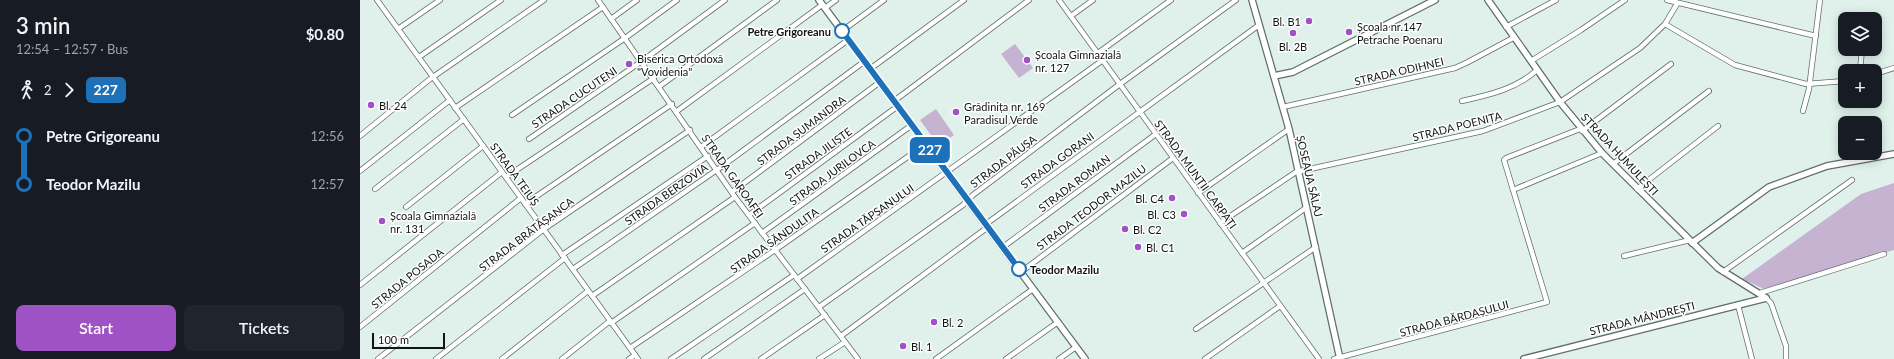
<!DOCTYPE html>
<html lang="en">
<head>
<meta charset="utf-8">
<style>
  :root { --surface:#171b24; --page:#20242c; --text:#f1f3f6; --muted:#9ea1a6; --accent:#9f52c4 }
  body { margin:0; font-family:Lato,sans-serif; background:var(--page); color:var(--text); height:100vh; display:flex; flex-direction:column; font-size:15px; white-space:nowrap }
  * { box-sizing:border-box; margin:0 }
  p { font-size:13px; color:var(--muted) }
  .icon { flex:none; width:22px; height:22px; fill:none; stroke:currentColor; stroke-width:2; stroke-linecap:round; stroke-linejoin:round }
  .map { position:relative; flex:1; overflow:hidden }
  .details { display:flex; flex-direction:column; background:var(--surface); width:360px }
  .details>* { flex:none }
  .badge { padding:0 8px; border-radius:6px; font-size:14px; line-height:26px }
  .controls { position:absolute; left:1478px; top:12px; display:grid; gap:8px }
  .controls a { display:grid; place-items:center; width:44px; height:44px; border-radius:8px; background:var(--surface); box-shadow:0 2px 10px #0003; font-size:20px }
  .scale { position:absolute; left:12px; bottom:10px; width:73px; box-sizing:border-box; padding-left:4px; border:2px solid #101614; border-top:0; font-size:11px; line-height:14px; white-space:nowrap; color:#101614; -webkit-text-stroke:3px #fff; paint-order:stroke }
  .map>.badge { position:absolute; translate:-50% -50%; box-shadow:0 0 0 2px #fff }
  .legs { display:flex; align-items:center; gap:6px; height:44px; padding:0 16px; font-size:13px }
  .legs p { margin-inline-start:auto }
  .overview { display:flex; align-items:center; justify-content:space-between; height:68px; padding:0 16px }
  h1 { font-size:22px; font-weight:600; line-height:30px }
  .button { display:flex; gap:8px; margin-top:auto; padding:8px 16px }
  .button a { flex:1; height:46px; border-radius:8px; background:var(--accent); color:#fff; font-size:16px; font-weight:600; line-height:46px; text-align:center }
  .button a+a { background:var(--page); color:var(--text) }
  ul { padding:0 16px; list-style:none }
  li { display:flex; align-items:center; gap:14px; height:48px; font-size:15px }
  li i { display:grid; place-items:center; width:6px; height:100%; margin:0 5px; background:currentColor }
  li i::after { content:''; width:10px; height:10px; margin:-5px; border:3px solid; border-radius:50%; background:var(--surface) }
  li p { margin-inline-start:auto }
  li:first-child i { background:linear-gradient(#0000 50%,currentColor 0) }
  li:last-child i { background:linear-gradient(currentColor 50%,#0000 0) }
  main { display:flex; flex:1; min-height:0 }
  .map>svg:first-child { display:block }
</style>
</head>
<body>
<main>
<section class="details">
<div class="overview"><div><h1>3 min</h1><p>12:54 – 12:57 · Bus</p></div><b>$0.80</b></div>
<div class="legs"><svg class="icon" aria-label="walk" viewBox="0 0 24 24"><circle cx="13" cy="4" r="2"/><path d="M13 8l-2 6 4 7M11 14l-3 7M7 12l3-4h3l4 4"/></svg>2<svg class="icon" aria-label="forward" viewBox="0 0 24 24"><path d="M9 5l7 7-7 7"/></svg><b class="badge" style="background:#1d71b8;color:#fff">227</b></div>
<ul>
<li><i style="color:#1d71b8"></i><b>Petre Grigoreanu</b><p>12:56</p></li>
<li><i style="color:#1d71b8"></i><b>Teodor Mazilu</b><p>12:57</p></li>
</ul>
<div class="button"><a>Start</a><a>Tickets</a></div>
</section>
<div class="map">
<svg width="1534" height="359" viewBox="0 0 1534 359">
  <rect width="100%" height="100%" fill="#e0f1ec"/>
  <g fill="#c6b2d1">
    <path d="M655 44 673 68 659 78 641 54Z"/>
    <path d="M576 109 594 135 579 146 560 120Z"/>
    <path d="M1534 183V250L1404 289 1382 279 1501 194Z"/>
  </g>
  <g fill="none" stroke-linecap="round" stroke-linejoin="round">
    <defs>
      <g id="minor">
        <path d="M17 0 278 359"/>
        <path d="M238 0 375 197 498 359"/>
        <path d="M699 0 959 359"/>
        <path d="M1307 0 1456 36"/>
        <path d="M465 8 476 0"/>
        <path d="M711 16 733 0"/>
        <path d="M251 19 277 0"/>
        <path d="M1305 24 1375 65 1446 84 1485 81"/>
        <path d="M1146 27 1196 0"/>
        <path d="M38 29 80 0"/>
        <path d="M482 31 524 0"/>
        <path d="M738 53 811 0"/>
        <path d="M59 57 141 0"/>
        <path d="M1171 61 1221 30 1265 0"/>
        <path d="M510 69 604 0"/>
        <path d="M1500 71 1502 49"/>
        <path d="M1515 74 1534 68"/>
        <path d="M300 86 417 0"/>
        <path d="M534 101 669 0"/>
        <path d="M1102 101C1129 95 1156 89 1177 70"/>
        <path d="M923 107 1095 68 1108 62 1153 38"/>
        <path d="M95 108 243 7"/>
        <path d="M317 111 462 5"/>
        <path d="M1443 111 1449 89 1460 0"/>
        <path d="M152 115 268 36 317 0"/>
        <path d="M1222 131 1311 64"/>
        <path d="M0 136 70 79 184 0"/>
        <path d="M169 139 282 61 365 0"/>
        <path d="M341 147 488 40"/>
        <path d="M1253 164 1349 91"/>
        <path d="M0 171 90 100"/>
        <path d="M146 177 294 78"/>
        <path d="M15 189 104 119"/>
        <path d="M1277 189 1358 126"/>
        <path d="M1153 190 1242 153"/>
        <path d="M372 192 520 82"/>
        <path d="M838 193 929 129"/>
        <path d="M165 204 312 104"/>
        <path d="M46 207 123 146"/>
        <path d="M389 215 538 106"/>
        <path d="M860 223 936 172 1123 131 1200 102 1280 48 1305 24 1317 4"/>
        <path d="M626 224 899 25"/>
        <path d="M402 233 552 125"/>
        <path d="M643 247 796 134"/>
        <path d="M882 253 947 207"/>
        <path d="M202 255 348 156"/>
        <path d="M1264 256 1330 240"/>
        <path d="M213 269 361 167 505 61"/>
        <path d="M661 272 813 158"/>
        <path d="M1363 272 1492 180"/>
        <path d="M437 279 743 60"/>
        <path d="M0 285 142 172"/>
        <path d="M1400 293 1524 254"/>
        <path d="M232 296 375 197"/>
        <path d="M1406 298 1411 303 1426 346V359"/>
        <path d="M1378 305 1392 359"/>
        <path d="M459 307 603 205 613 195 760 84 876 0"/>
        <path d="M251 323 395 223"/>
        <path d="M0 327 161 198"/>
        <path d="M836 329 956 247"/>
        <path d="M481 336 628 227"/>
        <path d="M270 348 415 250 566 144"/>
        <path d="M18 359 184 229 330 130"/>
        <path d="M76 359 205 258"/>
        <path d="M142 359 228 291"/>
        <path d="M202 359 250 321"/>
        <path d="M269 359 275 355"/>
        <path d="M311 359 434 275"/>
        <path d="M344 359 445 289"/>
        <path d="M401 359 465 315"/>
        <path d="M459 359 485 342"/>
        <path d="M576 359 673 289"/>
        <path d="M646 359 698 322"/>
        <path d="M699 359 716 347"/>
        <path d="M845 359 920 306"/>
        <path d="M974 359 1187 302 1144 160 1146 158 1220 129"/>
      </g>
      <g id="tertiary">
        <path d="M459 0 725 359"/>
        <path d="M892 0 929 129 980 359"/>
        <path d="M1128 0 1200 102 1242 153 1358 268 1406 298"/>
        <path d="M914 76 933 72 1075 0"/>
        <path d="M1332 243 1409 187 1467 166 1534 154"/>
        <path d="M1164 359 1406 298"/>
      </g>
    </defs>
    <use href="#minor" stroke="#606e6a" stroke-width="6"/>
    <use href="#tertiary" stroke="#606e6a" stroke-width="8"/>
    <use href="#minor" stroke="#fff" stroke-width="4.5"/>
    <use href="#tertiary" stroke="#fff" stroke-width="5.5"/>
  </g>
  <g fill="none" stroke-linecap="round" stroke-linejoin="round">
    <defs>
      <path id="line-1" d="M482 31 659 269"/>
    </defs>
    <use href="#line-1" stroke="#fff" stroke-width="9"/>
    <use href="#line-1" stroke="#1d71b8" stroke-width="6"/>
  </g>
  <g fill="#9f52c4" stroke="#fff" stroke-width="1.5">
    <circle cx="949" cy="21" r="4"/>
    <circle cx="989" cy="32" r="4"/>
    <circle cx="933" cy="33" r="4"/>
    <circle cx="667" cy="60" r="4"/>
    <circle cx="269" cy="64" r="4"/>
    <circle cx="11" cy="105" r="4"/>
    <circle cx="596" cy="112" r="4"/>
    <circle cx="812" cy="198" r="4"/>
    <circle cx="824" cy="214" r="4"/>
    <circle cx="22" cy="221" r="4"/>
    <circle cx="765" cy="229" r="4"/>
    <circle cx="778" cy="247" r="4"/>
    <circle cx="574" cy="322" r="4"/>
    <circle cx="543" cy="346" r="4"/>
  </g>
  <g fill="#fff" stroke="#1d71b8" stroke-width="2">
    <circle cx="482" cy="31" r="7"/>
    <circle cx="659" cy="269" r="7"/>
  </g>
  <g text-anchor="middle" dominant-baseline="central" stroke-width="3" stroke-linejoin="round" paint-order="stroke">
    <g font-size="11" fill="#101614" stroke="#fff" text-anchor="start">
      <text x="941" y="21" text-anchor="end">Bl. B1</text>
      <text x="997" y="26">Școala nr.147<tspan x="997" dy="13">Petrache Poenaru</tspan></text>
      <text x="933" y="46" text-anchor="middle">Bl. 2B</text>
      <text x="675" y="54">Școala Gimnazială<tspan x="675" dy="13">nr. 127</tspan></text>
      <text x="277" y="58">Biserica Ortodoxă<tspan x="277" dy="13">"Vovidenia"</tspan></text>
      <text x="19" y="105">Bl. 24</text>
      <text x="604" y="106">Grădinița nr. 169<tspan x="604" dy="13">Paradisul Verde</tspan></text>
      <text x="804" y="198" text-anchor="end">Bl. C4</text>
      <text x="816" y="214" text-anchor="end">Bl. C3</text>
      <text x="30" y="215">Școala Gimnazială<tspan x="30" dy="13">nr. 131</tspan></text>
      <text x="773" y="229">Bl. C2</text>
      <text x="786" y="247">Bl. C1</text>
      <text x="582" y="322">Bl. 2</text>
      <text x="551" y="346">Bl. 1</text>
    </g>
    <g font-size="11" font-weight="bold" fill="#101614" stroke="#fff" text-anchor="end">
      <text x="471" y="31">Petre Grigoreanu</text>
      <text x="670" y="269" text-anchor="start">Teodor Mazilu</text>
    </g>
    <g font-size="11" fill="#101614" stroke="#fff">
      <text transform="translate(1039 71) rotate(-13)">STRADA ODIHNEI</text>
      <text transform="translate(214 97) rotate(-34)">STRADA CUCUTENI</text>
      <text transform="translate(1097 126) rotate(-14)">STRADA POENIȚA</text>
      <text transform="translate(441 130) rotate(-37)">STRADA ȘUMANDRA</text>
      <text transform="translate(458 153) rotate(-36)">STRADA JILIȘTE</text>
      <text transform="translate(1260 154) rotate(47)">STRADA HUMULEȘTI</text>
      <text transform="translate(697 160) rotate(-36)">STRADA GORANI</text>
      <text transform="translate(643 161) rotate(-37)">STRADA PĂUȘA</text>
      <text transform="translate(472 172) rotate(-36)">STRADA JURILOVCA</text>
      <text transform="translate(155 174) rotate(54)">STRADA TEIUȘ</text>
      <text transform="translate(836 174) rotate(54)">STRADA MUNȚII CARPAȚI</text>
      <text transform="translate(373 176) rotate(55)">STRADA GAROAFEI</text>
      <text transform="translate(950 176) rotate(77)">ȘOSEAUA SĂLAJ</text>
      <text transform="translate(714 183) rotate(-37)">STRADA ROMAN</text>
      <text transform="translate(306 194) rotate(-35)">STRADA BERZOVIA</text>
      <text transform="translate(731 207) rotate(-37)">STRADA TEODOR MAZILU</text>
      <text transform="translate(507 218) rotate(-35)">STRADA TĂPȘANULUI</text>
      <text transform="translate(166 234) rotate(-37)">STRADA BRĂTĂȘANCA</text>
      <text transform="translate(414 240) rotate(-35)">STRADA SĂNDULIȚA</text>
      <text transform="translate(47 278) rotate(-39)">STRADA POSADA</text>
      <text transform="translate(1094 318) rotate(-15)">STRADA BĂRDAȘULUI</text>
      <text transform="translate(1282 318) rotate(-14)">STRADA MÂNDREȘTI</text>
    </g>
  </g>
</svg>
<div class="controls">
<a><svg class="icon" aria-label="layers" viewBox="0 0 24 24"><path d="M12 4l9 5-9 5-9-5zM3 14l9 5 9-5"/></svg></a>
<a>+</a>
<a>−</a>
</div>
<div class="scale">100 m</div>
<b class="badge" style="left:570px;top:150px;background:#1d71b8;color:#fff">227</b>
</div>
</main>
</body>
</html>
